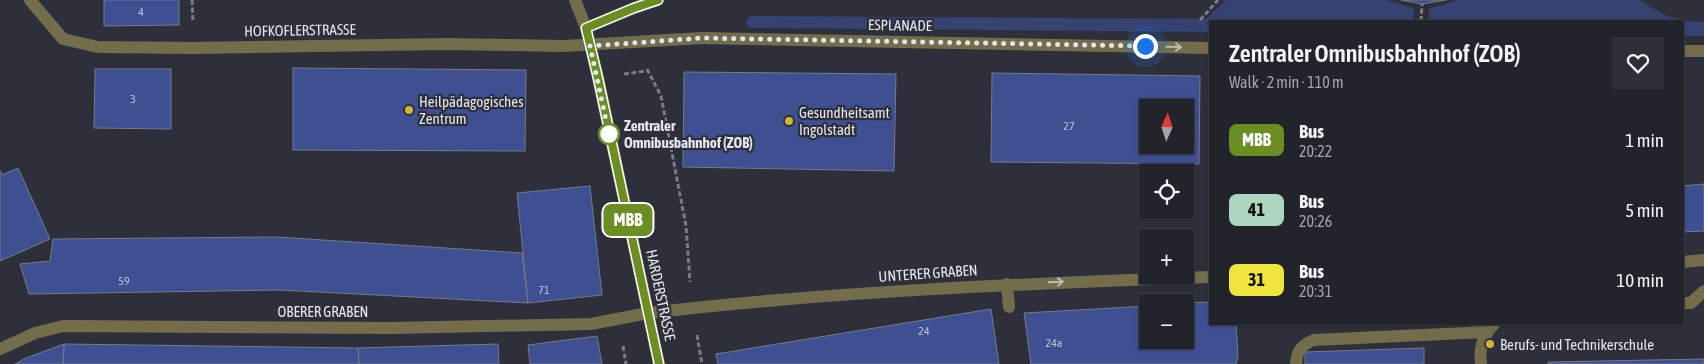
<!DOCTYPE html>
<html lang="en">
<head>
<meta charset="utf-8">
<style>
  :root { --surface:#22242c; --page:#2e3038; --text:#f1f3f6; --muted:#a2a4a9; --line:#3f4148 }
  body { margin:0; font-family:"Asap Condensed",sans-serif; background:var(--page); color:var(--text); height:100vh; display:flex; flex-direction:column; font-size:19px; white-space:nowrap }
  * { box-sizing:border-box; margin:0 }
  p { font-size:16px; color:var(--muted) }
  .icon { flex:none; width:28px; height:28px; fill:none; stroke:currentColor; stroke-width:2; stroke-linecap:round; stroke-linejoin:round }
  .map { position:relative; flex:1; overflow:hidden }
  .side { position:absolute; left:1209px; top:20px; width:475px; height:305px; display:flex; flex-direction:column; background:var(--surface); border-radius:0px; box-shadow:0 1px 4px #0004,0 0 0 1px var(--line) }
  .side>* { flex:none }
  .badge { padding:0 10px; border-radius:8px; font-size:18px; line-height:32px }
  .needle { width:32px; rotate:3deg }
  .controls { position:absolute; left:1139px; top:99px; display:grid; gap:10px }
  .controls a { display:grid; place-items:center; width:55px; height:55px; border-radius:0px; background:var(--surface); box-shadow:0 1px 4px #0004,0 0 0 1px var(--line); font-size:25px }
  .you { position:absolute; width:25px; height:25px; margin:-12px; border:4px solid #fff; border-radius:50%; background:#1a73e8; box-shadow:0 0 0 8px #1a73e833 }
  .map>.badge { position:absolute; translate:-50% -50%; box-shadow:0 0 0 2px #fff }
  .round { display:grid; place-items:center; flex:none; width:52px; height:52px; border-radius:0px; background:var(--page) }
  .overview { display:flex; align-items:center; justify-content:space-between; height:85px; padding:0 20px }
  h1 { font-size:24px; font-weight:600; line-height:38px }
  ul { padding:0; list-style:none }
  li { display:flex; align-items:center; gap:15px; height:70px; padding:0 20px }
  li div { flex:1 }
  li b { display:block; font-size:19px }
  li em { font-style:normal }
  li .badge { min-width:55px; font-weight:700; text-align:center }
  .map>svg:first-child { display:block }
</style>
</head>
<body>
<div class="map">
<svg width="1704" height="364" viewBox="0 0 1704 364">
  <rect width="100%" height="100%" fill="#2d303a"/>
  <g fill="#354272">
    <path d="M1226 0H1386L1414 8 1413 21H1210V32L750 28 746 24 747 19 750 16 1206 19Z"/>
    <path d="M1457 0H1640C1663 16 1675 21 1704 22V36H1683L1682 21H1429V8L1444 5Z"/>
  </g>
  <g fill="#3e4f92" stroke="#777b87" fill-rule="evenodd">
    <path d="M104 0H179V25L104 26Z"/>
    <path d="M1401 0H1446L1422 4Z"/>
    <path d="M293 68 526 70 525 151 293 150Z"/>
    <path d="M95 69H171V129L94 128Z"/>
    <path d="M684 72 896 74 894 171 683 167Z"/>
    <path d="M992 73 1200 76 1199 164 991 162ZM1148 108H1185V145H1148Z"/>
    <path d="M18 168 50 239 0 261V171L2 175Z"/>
    <path d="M1704 184V231L1682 232V186Z"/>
    <path d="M590 186 602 295 528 303 517 193Z"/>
    <path d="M277 237 522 253 528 303 280 290 29 294 20 264 50 261 53 239Z"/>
    <path d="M1210 302V324H1236L1238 356 1236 364H1031L1024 313 1148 306V340H1185V303Z"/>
    <path d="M991 309 999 364H718L716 354Z"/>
    <path d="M597 336 602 364H530L528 345Z"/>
    <path d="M64 344 358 348 359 364H63Z"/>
    <path d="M64 344 63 364H15L26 358Z"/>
    <path d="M498 344 499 364H359L358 348Z"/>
    <path d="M1424 348V364H1305V352Z"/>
    <path d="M1704 359V364H1548V362Z"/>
  </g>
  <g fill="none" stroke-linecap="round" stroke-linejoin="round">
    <g stroke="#797c85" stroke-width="3" stroke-dasharray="5 2.5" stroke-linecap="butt">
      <path d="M192 0 193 22"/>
      <path d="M1200 20 1218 0"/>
      <path d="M1421 21 1422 4"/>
      <path d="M647 69 661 96 686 226 690 282"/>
      <path d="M624 74 645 71"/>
      <path d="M697 335 702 364"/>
      <path d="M623 346 626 364"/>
    </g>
    <g stroke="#746d4b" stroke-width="12">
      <path d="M586 28 634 8 658 0"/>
      <path d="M1007 284 1009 307"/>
      <path d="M1682 303H1691L1704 291"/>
      <path d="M1296 364C1297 351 1301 345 1314 340L1487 332"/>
      <path d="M1481 364C1479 347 1483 336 1494 324"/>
    </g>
    <path stroke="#746d4b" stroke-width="12" d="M0 349 35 333 63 326 391 328 591 324 648 313"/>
    <g stroke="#746d4b" stroke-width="12">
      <path d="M30 0 63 39 98 47 193 48 446 44 564 46 702 38 1210 48"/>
      <path d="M575 0 586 28 598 78 659 364"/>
      <path d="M1682 51H1704"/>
      <path d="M1682 262 1704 260"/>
      <path d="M648 313C835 291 1022 284 1210 277"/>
    </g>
  </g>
  <defs><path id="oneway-shaft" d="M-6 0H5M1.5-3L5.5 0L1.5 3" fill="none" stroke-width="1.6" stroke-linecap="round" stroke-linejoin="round" transform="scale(1.25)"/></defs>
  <g stroke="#bcbbb4">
    <use href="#oneway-shaft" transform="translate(1174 47) rotate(1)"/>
    <use href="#oneway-shaft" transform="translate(1056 282) rotate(-2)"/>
  </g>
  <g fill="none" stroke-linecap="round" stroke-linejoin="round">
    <defs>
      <path id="line" d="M658 0 634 8 586 28 598 78 659 364"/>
    </defs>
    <use href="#line" stroke="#fff" stroke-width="11"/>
    <use href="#line" stroke="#6b8e23" stroke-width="8"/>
    <path stroke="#e3e5ec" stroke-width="5" stroke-dasharray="0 9" d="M609 134 590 46 702 38 1145 46"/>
  </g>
  <g fill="#d0b736" stroke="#2d303a" stroke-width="2">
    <circle cx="409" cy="110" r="5"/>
    <circle cx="789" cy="121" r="5"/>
    <circle cx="1490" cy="344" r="5"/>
  </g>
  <circle fill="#fff" stroke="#6b8e23" stroke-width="2.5" cx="609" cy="134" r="10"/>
  <g text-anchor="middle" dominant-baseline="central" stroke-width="4.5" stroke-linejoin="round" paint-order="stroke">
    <g font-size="12" fill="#bac0d6">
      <text x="141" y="12">4</text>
      <text x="133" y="99">3</text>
      <text x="1069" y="126">27</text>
      <text x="124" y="281">59</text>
      <text x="544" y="290">71</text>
      <text x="924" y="331">24</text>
      <text x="1054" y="343">24a</text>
    </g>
    <g font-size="15" fill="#e3e5ec" stroke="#2d303a">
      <text transform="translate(900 25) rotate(1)">ESPLANADE</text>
      <text transform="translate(300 30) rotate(-1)">HOFKOFLERSTRASSE</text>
      <text transform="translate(928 273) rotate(-4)">UNTERER GRABEN</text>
      <text transform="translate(661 295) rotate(78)">HARDERSTRASSE</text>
      <text x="323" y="311">OBERER GRABEN</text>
    </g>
    <g font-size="15" fill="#e3e5ec" stroke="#2d303a" text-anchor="start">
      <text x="419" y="101">Heilpädagogisches<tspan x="419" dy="17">Zentrum</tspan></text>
      <text x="799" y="112">Gesundheitsamt<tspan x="799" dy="17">Ingolstadt</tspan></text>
      <text x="1500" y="344">Berufs- und Technikerschule</text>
    </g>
    <g font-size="15" font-weight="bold" fill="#e3e5ec" stroke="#2d303a" text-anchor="start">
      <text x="624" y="125">Zentraler<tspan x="624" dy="17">Omnibusbahnhof (ZOB)</tspan></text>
    </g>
  </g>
</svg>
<div class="controls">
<a><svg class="needle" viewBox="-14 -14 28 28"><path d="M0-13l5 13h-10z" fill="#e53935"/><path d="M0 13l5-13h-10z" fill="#a2a4a9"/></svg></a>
<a><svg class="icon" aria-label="locate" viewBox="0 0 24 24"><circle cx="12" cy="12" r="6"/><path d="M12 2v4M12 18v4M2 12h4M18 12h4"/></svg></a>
<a>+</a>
<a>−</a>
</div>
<div class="you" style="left:1145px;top:46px"></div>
<b class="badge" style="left:628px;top:220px;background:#6b8e23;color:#fff">MBB</b>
<section class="side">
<div class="overview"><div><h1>Zentraler Omnibusbahnhof (ZOB)</h1><p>Walk · 2 min · 110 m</p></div><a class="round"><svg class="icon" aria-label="heart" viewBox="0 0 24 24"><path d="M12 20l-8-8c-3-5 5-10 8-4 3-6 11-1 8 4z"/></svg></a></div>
<ul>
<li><span class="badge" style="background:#6b8e23;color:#fff">MBB</span><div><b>Bus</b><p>20:22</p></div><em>1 min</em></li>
<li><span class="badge" style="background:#add5c0;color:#111">41</span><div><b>Bus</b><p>20:26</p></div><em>5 min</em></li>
<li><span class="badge" style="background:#efe53d;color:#111">31</span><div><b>Bus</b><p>20:31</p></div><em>10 min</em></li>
</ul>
</section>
</div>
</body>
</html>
